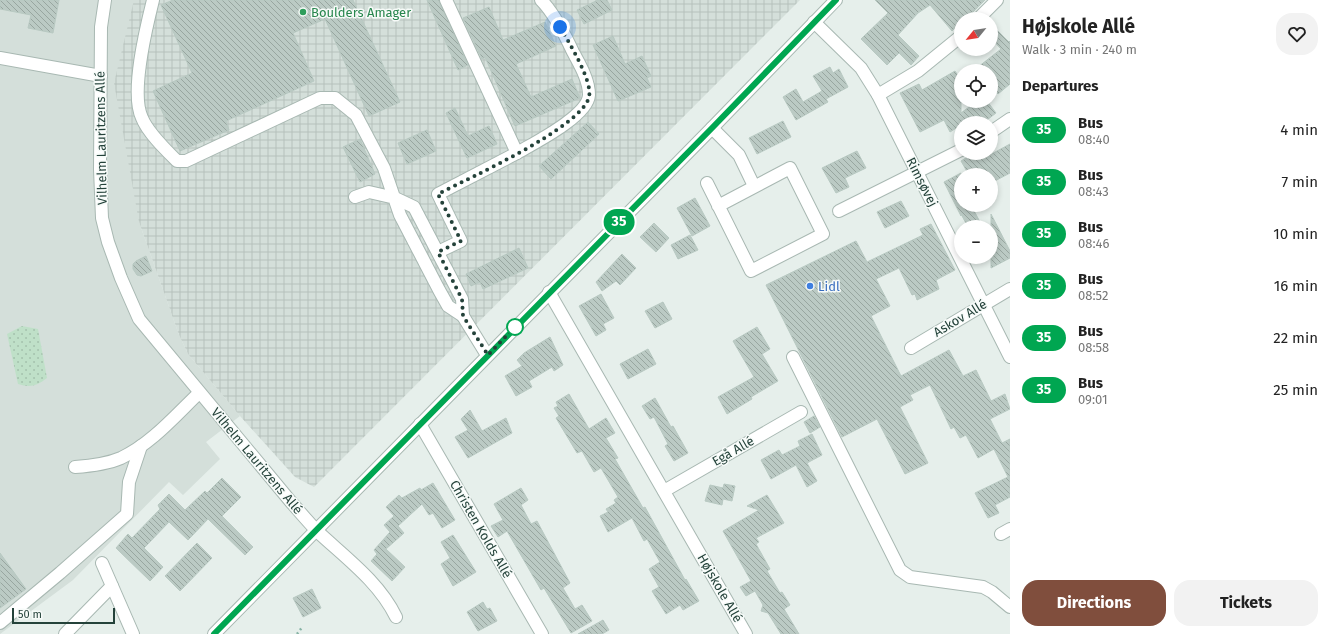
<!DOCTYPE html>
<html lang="en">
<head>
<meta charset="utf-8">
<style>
  :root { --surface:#fff; --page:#f2f2f2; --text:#222; --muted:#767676; --accent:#804e3d }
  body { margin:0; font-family:"Fira Sans",sans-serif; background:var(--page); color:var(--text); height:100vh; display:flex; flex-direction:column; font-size:15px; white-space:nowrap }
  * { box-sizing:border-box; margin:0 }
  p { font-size:13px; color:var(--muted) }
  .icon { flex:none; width:22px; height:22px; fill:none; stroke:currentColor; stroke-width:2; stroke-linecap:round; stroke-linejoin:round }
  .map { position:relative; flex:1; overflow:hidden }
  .sheet { display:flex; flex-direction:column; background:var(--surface); width:320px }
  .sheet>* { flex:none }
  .badge { padding:0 8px; border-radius:13px; font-size:14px; line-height:26px }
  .needle { width:26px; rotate:240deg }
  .fabs { position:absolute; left:954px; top:12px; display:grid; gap:8px }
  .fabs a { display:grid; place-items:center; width:44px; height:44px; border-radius:50%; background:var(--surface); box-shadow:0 2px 6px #0003; font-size:20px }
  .scale { position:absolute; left:12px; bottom:10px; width:103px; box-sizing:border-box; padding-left:4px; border:2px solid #24423a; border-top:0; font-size:11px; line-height:14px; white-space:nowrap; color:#24423a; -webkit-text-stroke:3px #f7fbf9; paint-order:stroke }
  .you { position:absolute; width:20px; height:20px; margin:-10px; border:3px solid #fff; border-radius:50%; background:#1a73e8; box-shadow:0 0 0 6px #1a73e833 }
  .map>.badge { position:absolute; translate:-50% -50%; box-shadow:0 0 0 2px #fff }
  h2 { padding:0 12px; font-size:15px; line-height:36px }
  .round { display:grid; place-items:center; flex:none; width:42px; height:42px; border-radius:16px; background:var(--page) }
  .head { display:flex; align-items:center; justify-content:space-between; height:68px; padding:0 12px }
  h1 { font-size:19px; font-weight:700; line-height:30px }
  .button { display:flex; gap:8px; margin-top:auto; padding:8px 12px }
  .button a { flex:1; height:46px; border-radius:16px; background:var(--accent); color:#fff; font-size:16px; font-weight:700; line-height:46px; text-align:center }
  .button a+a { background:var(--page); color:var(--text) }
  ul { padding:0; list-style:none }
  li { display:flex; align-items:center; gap:12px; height:52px; padding:0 12px }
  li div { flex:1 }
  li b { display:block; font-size:15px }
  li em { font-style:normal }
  li .badge { min-width:44px; font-weight:700; text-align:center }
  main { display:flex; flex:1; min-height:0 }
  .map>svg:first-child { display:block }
</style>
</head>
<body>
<main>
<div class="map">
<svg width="1010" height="634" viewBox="0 0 1010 634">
  <defs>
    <pattern id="industrial-grid" width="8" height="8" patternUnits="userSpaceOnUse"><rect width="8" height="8" fill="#d4dfda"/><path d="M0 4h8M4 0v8" fill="none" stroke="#b6c1bc"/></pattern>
    <pattern id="grass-dots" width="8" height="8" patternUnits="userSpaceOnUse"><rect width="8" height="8" fill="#bfe0c8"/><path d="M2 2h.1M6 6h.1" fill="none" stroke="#a4c1ad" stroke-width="1.8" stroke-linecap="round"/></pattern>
    <pattern id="building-back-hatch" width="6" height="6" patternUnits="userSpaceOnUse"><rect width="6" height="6" fill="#bbcac4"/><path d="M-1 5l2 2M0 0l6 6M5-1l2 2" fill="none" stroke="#98a6a0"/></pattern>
  </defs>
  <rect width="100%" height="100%" fill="#e6efeb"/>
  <path fill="#d4dfda" d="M0 0H135L139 222 179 335 188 354 240 416 206 442 220 459 183 495 169 482 73 580 0 634Z"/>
  <path fill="url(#industrial-grid)" d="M134 0H800L314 487 295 477 240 416 188 354 179 335 139 222 114 83Z"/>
  <path fill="url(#grass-dots)" d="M22 326 38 329 47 378C37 386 30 388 18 384L7 334Z"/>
  <g fill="url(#building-back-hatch)" stroke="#b8c9c2">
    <path d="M0 0H59L53 33 28 28 31 15 0 9Z"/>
    <path d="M173 0H353L400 102 369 116 325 19 293 33 314 81 226 121 229 130 180 151 153 91 192 73 161 5Z"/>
    <path d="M427 0H439L468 65 458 70Z"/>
    <path d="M598 0H607L612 10 584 24 577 10Z"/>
    <path d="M875 0H985L966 19H961V22L952 31 930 5 918 13 898 35 919 56 911 65 899 53 887 65 861 39 888 13Z"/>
    <path d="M489 7 503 40 545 22 556 46 516 64 531 97 572 79 580 98 515 126 485 57 482 59 463 18Z"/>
    <path d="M991 24 1009 42 1010 41V84L998 94 991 85V71H973L1001 49 991 38Z"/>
    <path d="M613 36 625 64 642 56 651 76 647 78 651 87 618 101 593 45Z"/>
    <path d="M830 67 833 73 839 69 848 87 826 99 828 102 796 120 783 97 796 89 803 102 822 91 813 76Z"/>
    <path d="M955 71 961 80V113L977 101H987L996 113 983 123H961V125L950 132 944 120 920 132 900 93 919 84 922 90Z"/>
    <path d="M455 108 468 136 489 126 497 144 467 158 446 113Z"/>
    <path d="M783 121 791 137 757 154 749 138Z"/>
    <path d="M588 122 599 134 551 179 539 166Z"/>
    <path d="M427 130 436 151 407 164 398 143Z"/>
    <path d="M360 139 375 174 360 182 343 147Z"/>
    <path d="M1010 144V173L991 183V175H969L961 161 974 153H984L986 157Z"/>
    <path d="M857 151 866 168 845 178 849 187 836 193 822 168Z"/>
    <path d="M961 173V205H971L980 222 970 227H968L961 214V216L944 182Z"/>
    <path d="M695 198 710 226 692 236 677 208Z"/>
    <path d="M901 201 909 216 885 228 877 212Z"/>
    <path d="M991 214 1010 251V258L991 268Z"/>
    <path d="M654 223 669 238 656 252 640 237Z"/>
    <path d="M931 224 955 270 936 280 939 289 917 300 915 294 912 295 899 268 876 279 890 306 871 316 901 376 949 350 963 376 976 370 991 401 1005 394 1010 409 990 419 1002 443 1010 439V497L995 505 999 513 988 518 975 493 1008 477 994 449 978 458 966 435 960 438 954 427 951 429 930 385 910 395 913 400 900 407 928 463 905 474 877 419 842 437 766 285 856 241 867 262 923 235 920 229Z"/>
    <path d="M690 235 698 250 678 259 671 245Z"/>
    <path d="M519 248 528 268 483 289 480 282 471 286 466 274Z"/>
    <path d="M622 254 636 268 620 285 616 281 602 291 596 282Z"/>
    <path d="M146 256 152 271 141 276 137 275 133 269V264L136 261Z"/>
    <path d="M601 294 614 318 603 324 606 330 596 336 579 306Z"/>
    <path d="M663 302 672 319 655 328 645 311Z"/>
    <path d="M757 327 770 349 762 354 778 381 751 397 752 399 727 414 718 397 754 377 733 341Z"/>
    <path d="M550 337 563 365 554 371 552 367 529 381 532 387 516 396 505 376 522 366 517 360 524 353Z"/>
    <path d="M648 349 656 364 628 379 620 364Z"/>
    <path d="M569 394 589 429 606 418 615 433 606 438 618 458 615 459 643 508 645 507 685 580 686 579 699 601 683 610 680 605 666 614 652 591 659 587 649 569 660 562 647 539 644 541 632 518 608 532 600 516 608 512 606 509 616 503 614 500 618 497 601 468 594 472 582 451 577 453 556 418 559 416 554 408 558 406 556 402Z"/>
    <path d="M655 398 671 427 673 426 688 453 674 461 665 446 668 444 654 417 650 419 642 406Z"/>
    <path d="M470 410 482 431 506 418 512 433 468 458 455 437 468 430 461 419Z"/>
    <path d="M814 416 820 427 810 433 804 422Z"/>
    <path d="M812 434 822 455 807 463 817 481 807 487 796 465 771 479 761 460 779 450 782 455 800 446 798 441Z"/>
    <path d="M222 478 241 497 222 516 253 547 245 555 208 519 188 540 169 522 144 548 163 567 150 581 116 548 128 534 132 538 160 509 158 505 169 494 185 510 205 491 207 493Z"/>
    <path d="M433 483 455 520 442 528 433 513 429 515 422 504 398 526 404 533 386 549 405 567 392 581 371 561 377 554 374 550 390 532 384 525 394 516 386 507 399 495 402 498 420 488 421 490Z"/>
    <path d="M724 484 735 486 732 501 723 499 722 505 705 501 710 485 723 488Z"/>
    <path d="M521 488 528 500 521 505 531 524 537 521 570 583 563 588 575 609 582 605 592 621 571 633 544 588 541 590 507 531 498 537 491 526 503 520 494 504Z"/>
    <path d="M767 495 784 523 756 538 759 542 756 544 770 569 767 571 780 593 782 592 790 605 784 609 799 634H781L768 613 761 611 763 605 755 591 746 596 740 587 751 581 723 531 759 510 747 506Z"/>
    <path d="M453 535 476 572 453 586 441 564 450 558 441 542Z"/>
    <path d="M197 543 212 558 180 591 165 576Z"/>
    <path d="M0 553 26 589 0 608Z"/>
    <path d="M312 589 321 608 303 617 293 598Z"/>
    <path d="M483 602 487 609 490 608 497 621 478 631 467 612Z"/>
    <path d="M603 620 609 630 602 634H578Z"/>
  </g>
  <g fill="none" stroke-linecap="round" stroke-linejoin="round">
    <defs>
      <g id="minor">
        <path d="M105 0 101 27 100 169 102 218 108 242 121 278 139 319 291 502C300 512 308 522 318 532 346 558 379 582 396 617"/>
        <path d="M153 0C146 28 130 93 142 118 148 133 166 150 177 161H186L320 98H335L356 115 384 168 400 215 439 290 448 306 463 316 462 299 414 207 395 198 369 192 355 197"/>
        <path d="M446 0 517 153C534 143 588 116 589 95 589 80 580 65 573 52 566 37 553 12 541 0"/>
        <path d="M978 19 997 0"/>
        <path d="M814 22 861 68 878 95 1010 357"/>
        <path d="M0 58 101 76"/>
        <path d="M878 95 918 71 961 36"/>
        <path d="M712 128 739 155 754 186"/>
        <path d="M991 132 1010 119"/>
        <path d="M707 183 751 271 823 234 790 168 718 206"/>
        <path d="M839 211 961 150"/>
        <path d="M438 252 461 241 438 194 517 153"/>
        <path d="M549 292 746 634"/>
        <path d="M463 316 487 355"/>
        <path d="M911 348 1010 289"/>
        <path d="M793 357 900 570 910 577 983 587 992 592 1010 607"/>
        <path d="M420 424 542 634"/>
        <path d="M75 467C90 466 107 464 121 458 151 444 175 416 199 393"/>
        <path d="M664 491 801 412"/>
        <path d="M1001 534 1010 529"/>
        <path d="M102 563 133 634"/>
        <path d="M0 623 60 573 127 514 129 482 141 446"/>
        <path d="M65 634 112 586"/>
        <path d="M214 634 712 128 836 0"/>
      </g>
    </defs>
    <use href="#minor" stroke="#a8b8b2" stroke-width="14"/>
    <path stroke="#86b3a5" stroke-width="2.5" stroke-dasharray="2 3" stroke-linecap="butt" d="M297 634 303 626"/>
    <use href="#minor" stroke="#fff" stroke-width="12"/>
  </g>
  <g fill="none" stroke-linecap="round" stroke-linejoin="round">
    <defs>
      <path id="line" d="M214 634 712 128 836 0"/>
    </defs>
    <use href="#line" stroke="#fff" stroke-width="9"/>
    <use href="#line" stroke="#00a651" stroke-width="6"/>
    <path stroke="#24423a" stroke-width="4" stroke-dasharray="0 7.2" d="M515 327 488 355 463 316 462 299 438 252 461 241 438 194C469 178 581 128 589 97 593 81 568 41 560 27"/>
  </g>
  <circle fill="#2e9e5b" stroke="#f7fbf9" stroke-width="1.5" cx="303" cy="12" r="4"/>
  <circle fill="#3f7fe0" stroke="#f7fbf9" stroke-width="1.5" cx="810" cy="286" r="4"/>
  <circle fill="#fff" stroke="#00a651" stroke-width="2" cx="515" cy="327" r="8"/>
  <g text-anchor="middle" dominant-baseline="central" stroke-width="3" stroke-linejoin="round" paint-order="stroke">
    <g font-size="13" fill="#27864d" stroke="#f7fbf9" text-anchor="start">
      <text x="311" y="12">Boulders Amager</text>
    </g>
    <g font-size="13" fill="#24423a" stroke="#f7fbf9">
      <text transform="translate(101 138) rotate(-91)">Vilhelm Lauritzens Allé</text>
      <text transform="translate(922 182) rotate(63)">Rimsøvej</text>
      <text transform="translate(960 318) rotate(-31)">Askov Allé</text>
      <text transform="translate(733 451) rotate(-30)">Egå Allé</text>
      <text transform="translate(257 461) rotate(50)">Vilhelm Lauritzens Allé</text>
      <text transform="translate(481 529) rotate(60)">Christen Kolds Allé</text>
      <text transform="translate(720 588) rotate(60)">Højskole Allé</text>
    </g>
    <g font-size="13" fill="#366cbe" stroke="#f7fbf9" text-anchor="start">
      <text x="818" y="286">Lidl</text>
    </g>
  </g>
</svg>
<div class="fabs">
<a><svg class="needle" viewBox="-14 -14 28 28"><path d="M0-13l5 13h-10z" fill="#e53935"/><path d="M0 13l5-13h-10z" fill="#767676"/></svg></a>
<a><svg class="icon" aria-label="locate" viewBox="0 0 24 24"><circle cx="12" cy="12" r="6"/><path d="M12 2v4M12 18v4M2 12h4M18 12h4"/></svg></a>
<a><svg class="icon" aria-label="layers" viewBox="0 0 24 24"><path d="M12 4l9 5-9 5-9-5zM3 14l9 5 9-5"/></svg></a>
<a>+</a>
<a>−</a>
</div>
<div class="scale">50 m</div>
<div class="you" style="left:560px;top:27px"></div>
<b class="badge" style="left:619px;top:222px;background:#00a651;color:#fff">35</b>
</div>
<section class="sheet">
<div class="head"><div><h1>Højskole Allé</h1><p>Walk · 3 min · 240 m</p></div><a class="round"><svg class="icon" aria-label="heart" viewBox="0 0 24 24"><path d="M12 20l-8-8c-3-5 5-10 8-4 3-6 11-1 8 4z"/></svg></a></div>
<h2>Departures</h2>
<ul>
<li><span class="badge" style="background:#00a651;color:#fff">35</span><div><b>Bus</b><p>08:40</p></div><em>4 min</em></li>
<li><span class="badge" style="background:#00a651;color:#fff">35</span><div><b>Bus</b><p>08:43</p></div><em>7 min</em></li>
<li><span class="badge" style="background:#00a651;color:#fff">35</span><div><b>Bus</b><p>08:46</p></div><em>10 min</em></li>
<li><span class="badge" style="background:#00a651;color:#fff">35</span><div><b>Bus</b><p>08:52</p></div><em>16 min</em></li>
<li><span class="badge" style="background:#00a651;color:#fff">35</span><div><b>Bus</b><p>08:58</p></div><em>22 min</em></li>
<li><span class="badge" style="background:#00a651;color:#fff">35</span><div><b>Bus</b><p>09:01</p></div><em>25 min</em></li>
</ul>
<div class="button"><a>Directions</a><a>Tickets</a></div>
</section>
</main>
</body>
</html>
